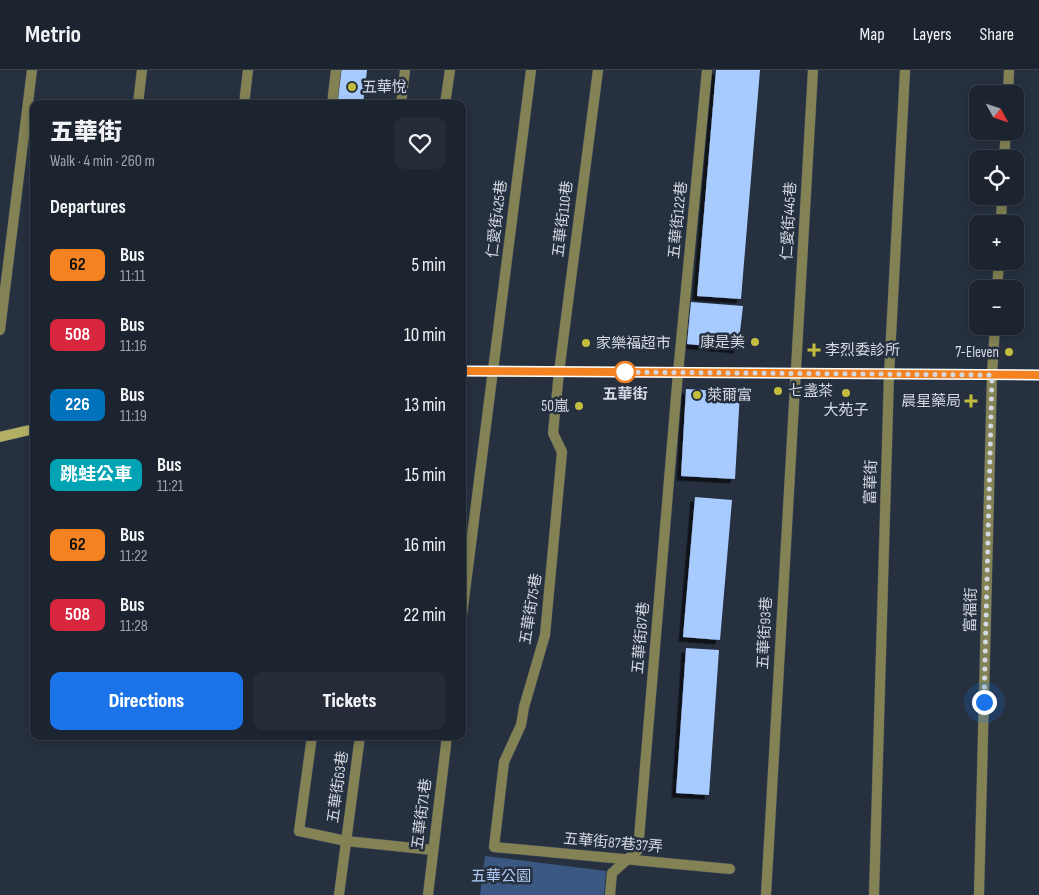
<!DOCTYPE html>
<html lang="en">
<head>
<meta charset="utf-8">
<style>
  :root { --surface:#1c242f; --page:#252c37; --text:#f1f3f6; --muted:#a0a4aa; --line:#3a414b; --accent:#1a73e8 }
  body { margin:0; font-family:"Sofia Sans Condensed","Noto Sans TC",sans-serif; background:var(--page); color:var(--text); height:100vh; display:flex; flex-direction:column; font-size:19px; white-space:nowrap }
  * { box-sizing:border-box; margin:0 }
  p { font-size:16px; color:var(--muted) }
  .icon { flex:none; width:28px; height:28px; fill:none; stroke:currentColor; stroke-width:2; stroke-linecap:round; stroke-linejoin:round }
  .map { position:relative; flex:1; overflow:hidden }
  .drawer { position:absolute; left:30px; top:30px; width:436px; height:640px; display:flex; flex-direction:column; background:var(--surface); border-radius:10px; box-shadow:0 2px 8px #0003,0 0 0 1px var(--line) }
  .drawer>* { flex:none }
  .badge { padding:0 10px; border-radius:8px; font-size:18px; line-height:32px }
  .needle { width:32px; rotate:130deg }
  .fabs { position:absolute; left:969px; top:15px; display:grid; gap:10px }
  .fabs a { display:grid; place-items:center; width:55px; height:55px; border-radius:10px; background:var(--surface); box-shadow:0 2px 8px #0003,0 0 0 1px var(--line); font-size:25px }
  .you { position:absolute; width:25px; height:25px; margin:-12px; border:4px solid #fff; border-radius:50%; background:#1a73e8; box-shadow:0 0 0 8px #1a73e833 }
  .map>.badge { position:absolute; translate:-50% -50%; box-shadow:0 0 0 2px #fff }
  h2 { padding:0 20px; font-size:19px; line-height:45px }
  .round { display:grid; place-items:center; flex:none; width:52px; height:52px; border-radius:10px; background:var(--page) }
  .overview { display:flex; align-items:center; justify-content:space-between; height:85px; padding:0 20px }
  h1 { font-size:24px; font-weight:800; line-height:38px }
  .button { display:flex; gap:10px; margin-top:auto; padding:10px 20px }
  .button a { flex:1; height:58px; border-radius:10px; background:var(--accent); color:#fff; font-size:20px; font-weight:800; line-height:58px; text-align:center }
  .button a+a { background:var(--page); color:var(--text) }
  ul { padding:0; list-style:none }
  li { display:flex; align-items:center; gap:15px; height:70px; padding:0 20px }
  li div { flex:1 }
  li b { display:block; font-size:19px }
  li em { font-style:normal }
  li .badge { min-width:55px; font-weight:700; text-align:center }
  header { display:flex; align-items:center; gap:30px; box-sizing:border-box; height:70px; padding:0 25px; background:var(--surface); border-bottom:1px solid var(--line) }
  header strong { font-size:24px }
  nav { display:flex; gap:28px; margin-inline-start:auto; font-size:18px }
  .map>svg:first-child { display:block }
</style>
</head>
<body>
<header>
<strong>Metrio</strong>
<nav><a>Map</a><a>Layers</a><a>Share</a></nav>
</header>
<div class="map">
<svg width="1039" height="825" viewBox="0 0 1039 825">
  <defs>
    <filter id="shadow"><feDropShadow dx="-4.5" dy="4.5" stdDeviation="0" flood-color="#0009"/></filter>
  </defs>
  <rect width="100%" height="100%" fill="#26303f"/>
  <path fill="#3b5883" d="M485 786 606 801 604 825H480Z"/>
  <g fill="#a7caff" filter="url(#shadow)">
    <path d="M341 0H367L363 34H337Z"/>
    <path d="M716 0H760L741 229 697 226Z"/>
    <path d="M691 232 743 236 738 279 687 274Z"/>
    <path d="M686 319 740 322 735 409 681 406Z"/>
    <path d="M695 427 732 430 720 570 683 567Z"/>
    <path d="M686 578 719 580 709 725 676 723Z"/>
  </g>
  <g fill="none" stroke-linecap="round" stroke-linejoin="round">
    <defs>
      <g id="lane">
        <path d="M598 0 559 302 553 363 562 382 545 565 524 637 521 655 504 692 494 777 730 799"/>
        <path d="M332 34 336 0"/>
        <path d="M401 34 405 0"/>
        <path d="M445 34 450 0"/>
        <path d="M462 545 531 0"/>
        <path d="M312 666 299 761 346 771 433 780"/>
        <path d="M339 825 360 666"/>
        <path d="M428 825 447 666"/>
        <path d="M610 825 612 803 638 780 678 303 707 0"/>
      </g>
      <g id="street">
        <path d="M1008 24 1009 0"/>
        <path d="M138 34 142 0"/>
        <path d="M244 34 248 0"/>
        <path d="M1004 89 1006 61"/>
        <path d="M1001 154 1002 126"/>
        <path d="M997 219 999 191"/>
        <path d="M0 260 32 0"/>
        <path d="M766 825 813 0"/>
        <path d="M874 825 889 305 905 0"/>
        <path d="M979 825 992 305 995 256"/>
      </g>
      <g id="secondary">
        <path d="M462 301 1039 305"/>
        <path d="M0 367 34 359"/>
      </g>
    </defs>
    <use href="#lane" stroke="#424b59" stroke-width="11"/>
    <use href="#street" stroke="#424b59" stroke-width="11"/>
    <use href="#secondary" stroke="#424b59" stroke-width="11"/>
    <use href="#lane" stroke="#838254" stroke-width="10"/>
    <use href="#street" stroke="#838254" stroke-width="10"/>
    <use href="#secondary" stroke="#b3b065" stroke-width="10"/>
  </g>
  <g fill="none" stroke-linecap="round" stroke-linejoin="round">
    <defs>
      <path id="line" d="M462 301 1039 305"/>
    </defs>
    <use href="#line" stroke="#fff" stroke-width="11"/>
    <use href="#line" stroke="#f58220" stroke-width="8"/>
    <path stroke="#d2d9e3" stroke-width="5" stroke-dasharray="0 9" d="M625 302H618L992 305 984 632"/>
  </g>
  <g fill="#c3bd3f" stroke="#26303f" stroke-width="2">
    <circle cx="352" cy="17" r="5"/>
    <circle cx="755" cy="272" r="5"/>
    <circle cx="586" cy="273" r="5"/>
    <path d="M811.5 272.5h5v5h5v5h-5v5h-5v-5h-5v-5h5z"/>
    <circle cx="1009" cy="282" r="5"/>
    <circle cx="778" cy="321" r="5"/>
    <circle cx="846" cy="323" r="5"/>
    <circle cx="697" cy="325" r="5"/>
    <path d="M968.5 323.5h5v5h5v5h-5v5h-5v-5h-5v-5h5z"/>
    <circle cx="579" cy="336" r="5"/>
  </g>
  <circle fill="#fff" stroke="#f58220" stroke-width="2.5" cx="625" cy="302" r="10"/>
  <g text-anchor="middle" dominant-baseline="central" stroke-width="5" stroke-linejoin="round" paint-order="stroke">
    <g font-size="15" fill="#d2d9e3" stroke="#26303f" text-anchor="start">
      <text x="362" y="17">五華悅</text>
      <text x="745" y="272" text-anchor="end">康是美</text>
      <text x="596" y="273">家樂福超市</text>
      <text x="825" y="280">李烈委診所</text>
      <text x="999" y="282" text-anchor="end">7-Eleven</text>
      <text x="788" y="321">七盞茶</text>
      <text x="707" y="325">萊爾富</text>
      <text x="961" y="331" text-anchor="end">晨星藥局</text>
      <text x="569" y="336" text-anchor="end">50嵐</text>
      <text x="846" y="340" text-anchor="middle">大苑子</text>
    </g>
    <g font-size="15" fill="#d2d9e3" stroke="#26303f">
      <text transform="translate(497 149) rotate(-83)">仁愛街425巷</text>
      <text transform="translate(563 149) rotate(-83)">五華街110巷</text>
      <text transform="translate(678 150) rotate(-84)">五華街122巷</text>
      <text transform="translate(789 151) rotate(-87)">仁愛街445巷</text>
      <text transform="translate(871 412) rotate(-88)">富華街</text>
      <text transform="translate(531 539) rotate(-81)">五華街75巷</text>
      <text transform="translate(971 540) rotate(-89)">富福街</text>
      <text transform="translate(765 563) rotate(-87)">五華街93巷</text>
      <text transform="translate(641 568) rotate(-85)">五華街87巷</text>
      <text transform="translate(338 717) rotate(-82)">五華街63巷</text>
      <text transform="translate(422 744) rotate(-83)">五華街71巷</text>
      <text transform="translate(613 773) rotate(5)">五華街87巷37弄</text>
    </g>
    <g font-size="15" font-weight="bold" fill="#d2d9e3" stroke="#26303f">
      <text x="625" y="324">五華街</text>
    </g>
    <g font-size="15" fill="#b0ccf7" stroke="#26303f">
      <text x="501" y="806">五華公園</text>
    </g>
  </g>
</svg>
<div class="fabs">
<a><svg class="needle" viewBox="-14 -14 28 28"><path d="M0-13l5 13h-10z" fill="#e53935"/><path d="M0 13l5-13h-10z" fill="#a0a4aa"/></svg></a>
<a><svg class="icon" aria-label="locate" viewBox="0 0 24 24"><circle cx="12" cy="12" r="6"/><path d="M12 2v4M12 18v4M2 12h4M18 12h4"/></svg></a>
<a>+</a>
<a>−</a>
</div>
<div class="you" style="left:984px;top:632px"></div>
<section class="drawer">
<div class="overview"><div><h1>五華街</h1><p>Walk · 4 min · 260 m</p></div><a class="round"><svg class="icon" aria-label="heart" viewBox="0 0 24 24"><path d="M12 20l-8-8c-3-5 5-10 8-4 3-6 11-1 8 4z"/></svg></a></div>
<h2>Departures</h2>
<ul>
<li><span class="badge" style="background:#f58220;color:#111">62</span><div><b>Bus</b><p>11:11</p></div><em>5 min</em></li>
<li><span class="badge" style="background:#d7263d;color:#fff">508</span><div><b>Bus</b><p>11:16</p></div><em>10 min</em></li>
<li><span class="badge" style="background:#0072bc;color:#fff">226</span><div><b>Bus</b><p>11:19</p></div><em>13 min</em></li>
<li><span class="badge" style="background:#00a3b4;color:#fff">跳蛙公車</span><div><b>Bus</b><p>11:21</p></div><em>15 min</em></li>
<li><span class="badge" style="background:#f58220;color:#111">62</span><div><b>Bus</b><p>11:22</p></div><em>16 min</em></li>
<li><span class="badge" style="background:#d7263d;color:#fff">508</span><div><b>Bus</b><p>11:28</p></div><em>22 min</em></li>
</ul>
<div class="button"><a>Directions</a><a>Tickets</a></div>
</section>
</div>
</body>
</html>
